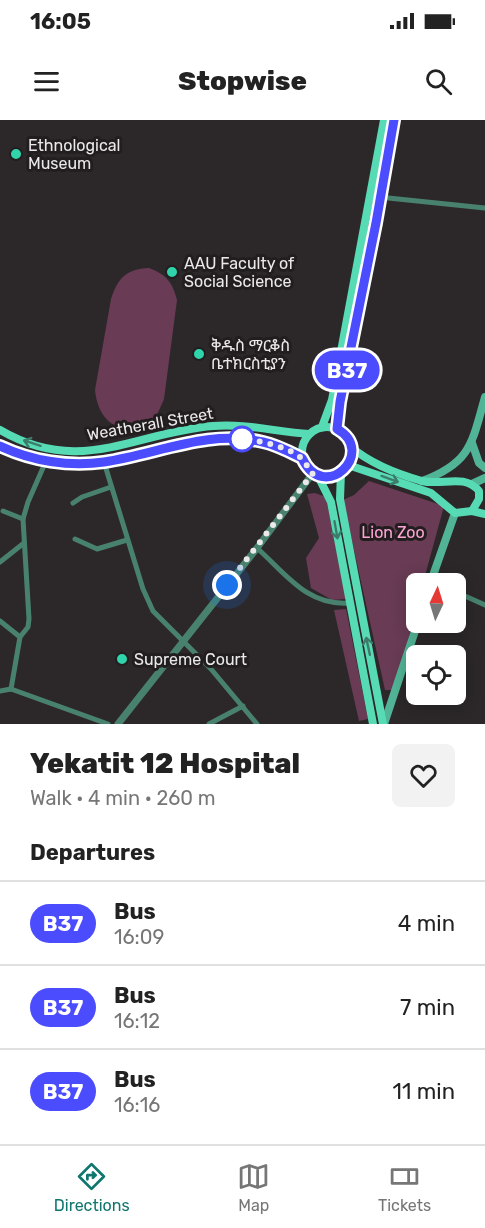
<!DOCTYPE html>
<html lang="en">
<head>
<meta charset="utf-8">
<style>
  :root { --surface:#fff; --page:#f2f2f2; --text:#222; --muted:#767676; --line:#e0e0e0; --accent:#0f766e }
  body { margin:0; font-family:Rubik,"Noto Sans Ethiopic",sans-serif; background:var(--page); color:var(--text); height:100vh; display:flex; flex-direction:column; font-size:22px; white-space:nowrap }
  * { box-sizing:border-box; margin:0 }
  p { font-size:20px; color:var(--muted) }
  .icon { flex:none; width:33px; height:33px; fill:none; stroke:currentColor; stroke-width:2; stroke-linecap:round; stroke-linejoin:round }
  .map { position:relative; height:604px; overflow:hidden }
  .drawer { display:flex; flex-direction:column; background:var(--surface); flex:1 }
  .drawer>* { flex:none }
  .badge { padding:0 12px; border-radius:20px; font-size:21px; line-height:39px }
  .needle { width:39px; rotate:4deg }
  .controls { position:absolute; left:406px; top:453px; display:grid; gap:12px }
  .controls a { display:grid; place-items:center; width:60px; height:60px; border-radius:9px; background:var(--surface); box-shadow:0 3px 15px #0003; font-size:30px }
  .you { position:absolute; width:30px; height:30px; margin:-15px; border:4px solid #fff; border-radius:50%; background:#1a73e8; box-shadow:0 0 0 9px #1a73e833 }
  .map>.badge { position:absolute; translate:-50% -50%; box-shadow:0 0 0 3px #fff }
  h2 { padding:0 30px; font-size:22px; line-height:54px }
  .round { display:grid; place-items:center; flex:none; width:63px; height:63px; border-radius:9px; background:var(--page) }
  .head { display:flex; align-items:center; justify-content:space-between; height:102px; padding:0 30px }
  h1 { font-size:28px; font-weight:800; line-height:45px }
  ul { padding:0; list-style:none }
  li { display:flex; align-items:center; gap:18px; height:84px; padding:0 30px; border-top:2px solid var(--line) }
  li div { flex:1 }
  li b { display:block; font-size:22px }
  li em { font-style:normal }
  li .badge { min-width:66px; font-weight:700; text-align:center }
  .status { display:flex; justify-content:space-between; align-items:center; height:42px; padding:0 30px; background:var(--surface); direction:ltr }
  .status svg { height:16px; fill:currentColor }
  header { display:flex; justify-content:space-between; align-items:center; height:78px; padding:0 30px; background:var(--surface); font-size:27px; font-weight:800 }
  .tab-bar { display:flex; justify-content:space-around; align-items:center; height:84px; border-top:2px solid var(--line); background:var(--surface); font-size:16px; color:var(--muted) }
  .tab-bar a { display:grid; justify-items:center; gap:3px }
  .tab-bar .current { color:var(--accent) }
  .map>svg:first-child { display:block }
</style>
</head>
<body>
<div class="status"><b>16:05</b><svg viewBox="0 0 49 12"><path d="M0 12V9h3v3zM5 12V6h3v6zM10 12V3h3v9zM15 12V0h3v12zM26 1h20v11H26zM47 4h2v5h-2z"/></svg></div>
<header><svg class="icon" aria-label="menu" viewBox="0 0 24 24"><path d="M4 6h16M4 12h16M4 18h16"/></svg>Stopwise<svg class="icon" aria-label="search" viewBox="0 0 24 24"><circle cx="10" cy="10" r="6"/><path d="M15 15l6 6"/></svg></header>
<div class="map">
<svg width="485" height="604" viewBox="0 0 485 604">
  <rect width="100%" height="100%" fill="#2c282a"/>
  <g fill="#693b55">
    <path d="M149 148C166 154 173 163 177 180L164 279C160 288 157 298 148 303 143 307 135 308 130 308 107 309 97 290 95 270L111 179C118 158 126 149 149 148Z"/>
    <path d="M369 361 444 386 423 463 417 464V487L394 570H385L343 380 354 375Z"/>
    <path d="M315 373 326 377 346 479 332 480 311 468 306 438 319 418 307 374Z"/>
    <path d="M346 489 368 599 359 601 334 490Z"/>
  </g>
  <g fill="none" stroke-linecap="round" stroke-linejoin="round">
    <g stroke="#48826f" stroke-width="5">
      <path d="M369 76 485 88"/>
      <path d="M104 342 143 469 153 491 211 549 257 604"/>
      <path d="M73 383 82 377 111 367"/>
      <path d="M3 391 23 399"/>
      <path d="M75 419 97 429 127 420"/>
      <path d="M257 428C286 454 307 486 349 483"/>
      <path d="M0 442 24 423"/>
      <path d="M456 472 485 485"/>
      <path d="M0 501 20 517"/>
      <path d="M11 569 20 517 28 507 29 499 23 399 28 382 46 341"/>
      <path d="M0 571 11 569 108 604"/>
      <path d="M209 604 243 586"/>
    </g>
    <path stroke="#48826f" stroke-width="7" d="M118 604 257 428 313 353"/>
    <g stroke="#52b496" stroke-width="8">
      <path d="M472 323 479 343 485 348"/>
      <path d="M422 361C471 343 472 323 485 277"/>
      <path d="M472 364 485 358"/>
      <path d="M430 464 455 393"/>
      <path d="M384 604 418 502"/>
    </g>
    <g stroke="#57dbb4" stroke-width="8">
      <circle cx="327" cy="332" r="25"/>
      <path d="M322 307 332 280 384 0"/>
      <path d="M337 309 340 282 376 103 394 0"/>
      <path d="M0 310C80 357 135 312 213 306 244 303 277 312 309 314"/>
      <path d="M0 326C32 341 69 347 104 342 159 334 206 309 263 322 277 325 290 332 302 338"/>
      <path d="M348 345 431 373 455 393 472 391 479 379V371C464 353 442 366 422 361 397 354 371 344 351 327"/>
      <path d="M341 352 340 379 383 604"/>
      <path d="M318 356 331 382 373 604"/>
      <path d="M472 391 485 394"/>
    </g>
  </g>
  <defs><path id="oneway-shaft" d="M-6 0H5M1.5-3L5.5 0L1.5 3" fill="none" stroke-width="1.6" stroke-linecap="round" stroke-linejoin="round" transform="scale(1.5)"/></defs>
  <g stroke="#3c7c6a">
    <use href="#oneway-shaft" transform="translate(32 323) rotate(-162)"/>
    <use href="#oneway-shaft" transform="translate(390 359) rotate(20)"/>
    <use href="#oneway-shaft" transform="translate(336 410) rotate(80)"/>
    <use href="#oneway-shaft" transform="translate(368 526) rotate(-102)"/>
  </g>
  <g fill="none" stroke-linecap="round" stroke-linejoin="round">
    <defs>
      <path id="line" d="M0 326C32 341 69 347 104 342 158 334 208 309 263 322 277 325 290 332 302 338 324 385 378 332 337 309L340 282 376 103 394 0"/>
    </defs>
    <use href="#line" stroke="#fff" stroke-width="14"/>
    <use href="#line" stroke="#4c4cff" stroke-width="9"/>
    <path stroke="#ebe9ea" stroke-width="6" stroke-dasharray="0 10.8" d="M227 465 313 353C308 348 305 342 301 338 290 327 257 320 242 319"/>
  </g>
  <g fill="#30d4aa" stroke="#221e20" stroke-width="2">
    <circle cx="16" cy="34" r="6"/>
    <circle cx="172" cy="152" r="6"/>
    <circle cx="199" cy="234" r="6"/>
    <circle cx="122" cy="539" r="6"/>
  </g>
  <circle fill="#fff" stroke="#4c4cff" stroke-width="3" cx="242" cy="319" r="12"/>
  <g text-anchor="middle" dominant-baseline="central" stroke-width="6" stroke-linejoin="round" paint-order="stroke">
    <g font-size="16" fill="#ebe9ea" stroke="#221e20" text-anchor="start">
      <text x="28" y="25">Ethnological<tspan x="28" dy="18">Museum</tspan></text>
      <text x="184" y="143">AAU Faculty of<tspan x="184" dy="18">Social Science</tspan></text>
      <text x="211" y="225">ቅዱስ ማርቆስ<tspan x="211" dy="18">ቤተክርስቲያን</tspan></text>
      <text x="134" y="539">Supreme Court</text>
    </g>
    <g font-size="16" fill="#ebe9ea" stroke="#221e20">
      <text transform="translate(150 304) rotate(-10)">Weatherall Street</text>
    </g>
    <g font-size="16" fill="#fea4d5" stroke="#221e20">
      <text x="393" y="412">Lion Zoo</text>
    </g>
  </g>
</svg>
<div class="controls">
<a><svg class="needle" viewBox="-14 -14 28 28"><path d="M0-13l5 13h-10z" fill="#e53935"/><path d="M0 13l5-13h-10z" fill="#767676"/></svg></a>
<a><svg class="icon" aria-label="locate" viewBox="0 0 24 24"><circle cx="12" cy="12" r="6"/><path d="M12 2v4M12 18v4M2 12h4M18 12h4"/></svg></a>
</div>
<div class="you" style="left:227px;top:465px"></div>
<b class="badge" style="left:347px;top:250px;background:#4c4cff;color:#fff">B37</b>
</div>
<section class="drawer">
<div class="head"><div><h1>Yekatit 12 Hospital</h1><p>Walk · 4 min · 260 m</p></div><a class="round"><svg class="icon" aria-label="heart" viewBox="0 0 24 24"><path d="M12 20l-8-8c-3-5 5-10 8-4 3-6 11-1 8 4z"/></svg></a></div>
<h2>Departures</h2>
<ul>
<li><span class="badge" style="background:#4c4cff;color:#fff">B37</span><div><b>Bus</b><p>16:09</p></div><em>4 min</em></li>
<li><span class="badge" style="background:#4c4cff;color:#fff">B37</span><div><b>Bus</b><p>16:12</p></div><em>7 min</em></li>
<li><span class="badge" style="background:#4c4cff;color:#fff">B37</span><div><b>Bus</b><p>16:16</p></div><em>11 min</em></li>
</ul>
</section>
<nav class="tab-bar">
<a class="current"><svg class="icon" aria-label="directions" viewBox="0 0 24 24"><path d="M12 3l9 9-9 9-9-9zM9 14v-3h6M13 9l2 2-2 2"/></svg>Directions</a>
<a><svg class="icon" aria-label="map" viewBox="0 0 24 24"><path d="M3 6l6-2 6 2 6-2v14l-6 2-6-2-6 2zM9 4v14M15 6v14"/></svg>Map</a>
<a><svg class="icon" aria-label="tickets" viewBox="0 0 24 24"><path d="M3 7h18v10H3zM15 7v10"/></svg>Tickets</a>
</nav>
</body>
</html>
